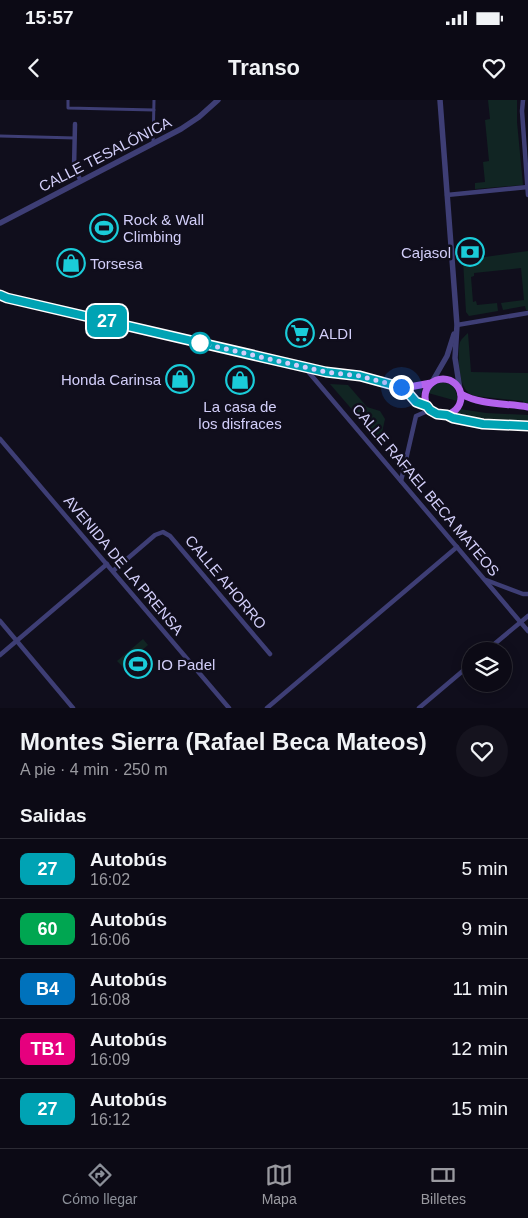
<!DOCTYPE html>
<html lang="es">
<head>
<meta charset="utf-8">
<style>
  :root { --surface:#0c0a15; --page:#15131e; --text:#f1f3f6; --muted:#9a9aa0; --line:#2c2b34; --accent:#8c9099 }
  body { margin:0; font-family:Helvetica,sans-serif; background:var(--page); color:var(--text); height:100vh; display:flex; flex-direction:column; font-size:19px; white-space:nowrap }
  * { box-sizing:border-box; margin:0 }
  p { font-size:16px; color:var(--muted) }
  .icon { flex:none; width:28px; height:28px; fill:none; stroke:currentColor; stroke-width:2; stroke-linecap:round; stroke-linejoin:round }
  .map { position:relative; height:608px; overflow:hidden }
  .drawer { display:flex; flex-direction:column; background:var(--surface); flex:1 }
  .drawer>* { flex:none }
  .badge { padding:0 10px; border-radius:8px; font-size:18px; line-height:32px }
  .buttons { position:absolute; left:462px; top:542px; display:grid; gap:10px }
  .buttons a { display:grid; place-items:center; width:50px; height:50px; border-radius:50%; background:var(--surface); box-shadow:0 2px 12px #0003,0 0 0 1px var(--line); font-size:25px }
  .you { position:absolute; width:25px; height:25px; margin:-12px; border:4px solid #fff; border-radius:50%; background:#1a73e8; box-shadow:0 0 0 8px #1a73e833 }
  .map>.badge { position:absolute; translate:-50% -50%; box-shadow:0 0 0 2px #fff }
  h2 { padding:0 20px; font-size:19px; line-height:45px }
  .round { display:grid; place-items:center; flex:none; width:52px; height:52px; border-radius:26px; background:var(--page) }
  .summary { display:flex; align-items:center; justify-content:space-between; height:85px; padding:0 20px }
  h1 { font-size:24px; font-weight:600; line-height:38px }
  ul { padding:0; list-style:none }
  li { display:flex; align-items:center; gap:15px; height:60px; padding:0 20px; border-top:1px solid var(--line) }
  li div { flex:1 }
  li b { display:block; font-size:19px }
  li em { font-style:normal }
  li .badge { min-width:55px; font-weight:700; text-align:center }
  .status { display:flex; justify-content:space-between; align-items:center; height:35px; padding:0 25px; background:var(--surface); direction:ltr }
  .status svg { height:14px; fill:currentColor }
  header { display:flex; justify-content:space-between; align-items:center; height:65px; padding:0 20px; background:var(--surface); font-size:22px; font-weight:600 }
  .tabs { display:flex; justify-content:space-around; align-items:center; height:70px; border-top:1px solid var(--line); background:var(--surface); font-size:14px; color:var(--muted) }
  .tabs a { display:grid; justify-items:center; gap:2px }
  .tabs .selected { color:var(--accent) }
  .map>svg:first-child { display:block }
</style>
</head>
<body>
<div class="status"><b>15:57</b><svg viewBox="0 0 49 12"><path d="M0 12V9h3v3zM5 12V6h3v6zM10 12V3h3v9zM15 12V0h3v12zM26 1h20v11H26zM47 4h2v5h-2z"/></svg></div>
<header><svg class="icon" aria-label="back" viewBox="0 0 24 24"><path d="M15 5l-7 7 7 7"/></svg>Transo<svg class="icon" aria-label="heart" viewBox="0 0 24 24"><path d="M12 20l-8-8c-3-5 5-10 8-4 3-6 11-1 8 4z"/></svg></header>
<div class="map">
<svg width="528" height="608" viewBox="0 0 528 608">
  <rect width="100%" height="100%" fill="#100e1c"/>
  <g fill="#112523">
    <path d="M488 0H517V22L523 85 475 89V83L485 82 483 62 489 61 485 20 490 19Z"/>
    <path d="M528 151V210H526L525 206 503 210 501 203 524 200 521 168 474 173V176L471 177 473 202 476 201 477 205 497 203 498 211 469 216 466 212 463 160Z"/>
    <path d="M468 233 471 272 528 273V303H523V301L475 296C471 295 468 293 465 289 459 280 457 253 460 242 462 238 465 236 468 233Z"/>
    <path d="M441 282C452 283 458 290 457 301L428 293 432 287Z"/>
    <path d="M330 284 348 285 367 307 380 311 385 319 380 342Z"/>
    <path d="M460 309 486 313 528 315V324C504 323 478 323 455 315Z"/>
    <path d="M143 539 148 545 123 567 117 561Z"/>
  </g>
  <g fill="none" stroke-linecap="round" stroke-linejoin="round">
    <g stroke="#3e3e75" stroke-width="3">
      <path d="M68 0V8L154 10"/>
      <path d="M0 36 75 38"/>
      <path d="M153 44 154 0"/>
    </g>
    <g stroke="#3e3e75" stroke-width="4.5">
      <path d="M523 0 522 11 528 95"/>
      <path d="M75 24 74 68 81 81"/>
      <path d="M447 95 528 87"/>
      <path d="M457 225 528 213"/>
      <path d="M306 269 528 531"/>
      <path d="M0 339 229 608"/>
      <path d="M401 381 416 316 430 310"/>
      <path d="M113 471 155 435 163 432 170 436 270 554"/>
      <path d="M486 480 523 494H528"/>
      <path d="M0 521 73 608"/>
      <path d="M486 551 528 516"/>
      <path d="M0 555 107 464"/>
      <path d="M267 608 457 447"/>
      <path d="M419 608 471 564"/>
    </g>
    <g stroke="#3e3e75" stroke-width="5.5">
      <path d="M440 0 457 225 455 258 460 290"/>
      <path d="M0 123 181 29 199 17 218 0"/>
      <path d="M432 282 447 256 454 234"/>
    </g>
    <g stroke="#b462ec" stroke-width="7">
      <path d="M0 195 7 198 304 267 327 272 360 276 404 288 431 283"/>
      <circle cx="443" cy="297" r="18"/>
      <path d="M404 288 416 302 427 306"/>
      <path d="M461 294C481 305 506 303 528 307"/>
      <path d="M447 315C465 326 506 326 528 326"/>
    </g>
  </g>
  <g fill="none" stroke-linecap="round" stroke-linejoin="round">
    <defs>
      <path id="line" d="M0 195 7 198 326 272 360 276 404 288 416 302 427 306 430 310 437 314 447 315 453 318 483 324 528 326"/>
    </defs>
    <use href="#line" stroke="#fff" stroke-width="11"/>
    <use href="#line" stroke="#00a3b4" stroke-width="8"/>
    <path stroke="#d2cef9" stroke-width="5" stroke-dasharray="0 9" d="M200 243 326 272 360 276 401 287"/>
  </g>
  <defs>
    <symbol id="stadium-ring" viewBox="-11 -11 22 22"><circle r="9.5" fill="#100e1c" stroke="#1accd9" stroke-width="1.5"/><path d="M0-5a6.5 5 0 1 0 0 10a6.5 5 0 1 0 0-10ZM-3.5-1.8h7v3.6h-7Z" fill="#1accd9"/></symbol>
    <symbol id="bank-ring" viewBox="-11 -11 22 22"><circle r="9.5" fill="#100e1c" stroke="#1accd9" stroke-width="1.5"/><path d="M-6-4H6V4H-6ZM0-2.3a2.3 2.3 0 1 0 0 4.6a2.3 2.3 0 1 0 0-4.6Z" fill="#1accd9"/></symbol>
    <symbol id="shop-ring" viewBox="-11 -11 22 22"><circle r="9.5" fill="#100e1c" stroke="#1accd9" stroke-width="1.5"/><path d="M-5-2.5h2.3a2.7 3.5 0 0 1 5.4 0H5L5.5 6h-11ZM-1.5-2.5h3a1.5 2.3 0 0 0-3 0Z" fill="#1accd9"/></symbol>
    <symbol id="supermarket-ring" viewBox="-11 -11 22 22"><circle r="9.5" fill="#100e1c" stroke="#1accd9" stroke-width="1.5"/><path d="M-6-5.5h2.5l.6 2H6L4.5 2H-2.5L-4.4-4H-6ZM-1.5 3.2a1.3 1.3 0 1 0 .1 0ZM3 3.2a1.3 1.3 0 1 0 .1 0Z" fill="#1accd9"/></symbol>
  </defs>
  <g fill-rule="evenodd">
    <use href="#stadium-ring" x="88" y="112" width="32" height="32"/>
    <use href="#bank-ring" x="454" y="136" width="32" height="32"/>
    <use href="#shop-ring" x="55" y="147" width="32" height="32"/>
    <use href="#supermarket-ring" x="284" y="217" width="32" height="32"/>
    <use href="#shop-ring" x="164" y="263" width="32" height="32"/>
    <use href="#shop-ring" x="224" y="264" width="32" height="32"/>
    <use href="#stadium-ring" x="122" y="548" width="32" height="32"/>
  </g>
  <circle fill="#fff" stroke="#00a3b4" stroke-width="2.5" cx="200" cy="243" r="10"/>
  <g text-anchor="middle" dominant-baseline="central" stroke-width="5" stroke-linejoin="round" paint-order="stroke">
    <g font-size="15" fill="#d2cef9" stroke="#100e1c">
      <text transform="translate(105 54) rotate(-27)">CALLE TESALÓNICA</text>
      <text transform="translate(426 390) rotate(50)">CALLE RAFAEL BECA MATEOS</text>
      <text transform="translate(124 465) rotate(50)">AVENIDA DE LA PRENSA</text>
      <text transform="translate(226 482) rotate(50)">CALLE AHORRO</text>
    </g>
    <g font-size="15" fill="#d2cef9" stroke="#100e1c" text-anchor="start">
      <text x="123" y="119">Rock &amp; Wall<tspan x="123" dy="17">Climbing</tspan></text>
      <text x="451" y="152" text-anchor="end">Cajasol</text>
      <text x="90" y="163">Torsesa</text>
      <text x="319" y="233">ALDI</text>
      <text x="161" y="279" text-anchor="end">Honda Carinsa</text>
      <text x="240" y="306" text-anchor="middle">La casa de<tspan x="240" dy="17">los disfraces</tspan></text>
      <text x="157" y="564">IO Padel</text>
    </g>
  </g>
</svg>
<div class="buttons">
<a><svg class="icon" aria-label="layers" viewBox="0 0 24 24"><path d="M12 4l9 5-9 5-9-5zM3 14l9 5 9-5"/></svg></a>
</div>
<div class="you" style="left:401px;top:287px"></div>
<b class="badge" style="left:107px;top:221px;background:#00a3b4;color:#fff">27</b>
</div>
<section class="drawer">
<div class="summary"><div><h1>Montes Sierra (Rafael Beca Mateos)</h1><p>A pie · 4 min · 250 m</p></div><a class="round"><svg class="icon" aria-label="heart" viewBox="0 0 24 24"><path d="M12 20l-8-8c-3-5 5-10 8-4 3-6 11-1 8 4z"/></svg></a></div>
<h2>Salidas</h2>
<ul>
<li><span class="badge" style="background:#00a3b4;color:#fff">27</span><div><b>Autobús</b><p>16:02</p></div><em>5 min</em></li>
<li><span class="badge" style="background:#00a651;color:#fff">60</span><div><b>Autobús</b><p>16:06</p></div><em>9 min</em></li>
<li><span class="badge" style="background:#0072bc;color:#fff">B4</span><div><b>Autobús</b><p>16:08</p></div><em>11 min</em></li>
<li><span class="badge" style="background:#e6007e;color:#fff">TB1</span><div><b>Autobús</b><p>16:09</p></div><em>12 min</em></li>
<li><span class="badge" style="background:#00a3b4;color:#fff">27</span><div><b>Autobús</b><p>16:12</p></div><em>15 min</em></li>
</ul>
</section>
<nav class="tabs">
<a class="selected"><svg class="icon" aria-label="directions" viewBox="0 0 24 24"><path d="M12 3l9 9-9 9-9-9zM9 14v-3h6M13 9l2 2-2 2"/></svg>Cómo llegar</a>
<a><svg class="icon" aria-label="map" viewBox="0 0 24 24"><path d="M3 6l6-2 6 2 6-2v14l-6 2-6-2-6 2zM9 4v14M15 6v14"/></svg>Mapa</a>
<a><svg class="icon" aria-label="tickets" viewBox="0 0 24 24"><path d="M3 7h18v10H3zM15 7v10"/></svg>Billetes</a>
</nav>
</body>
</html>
